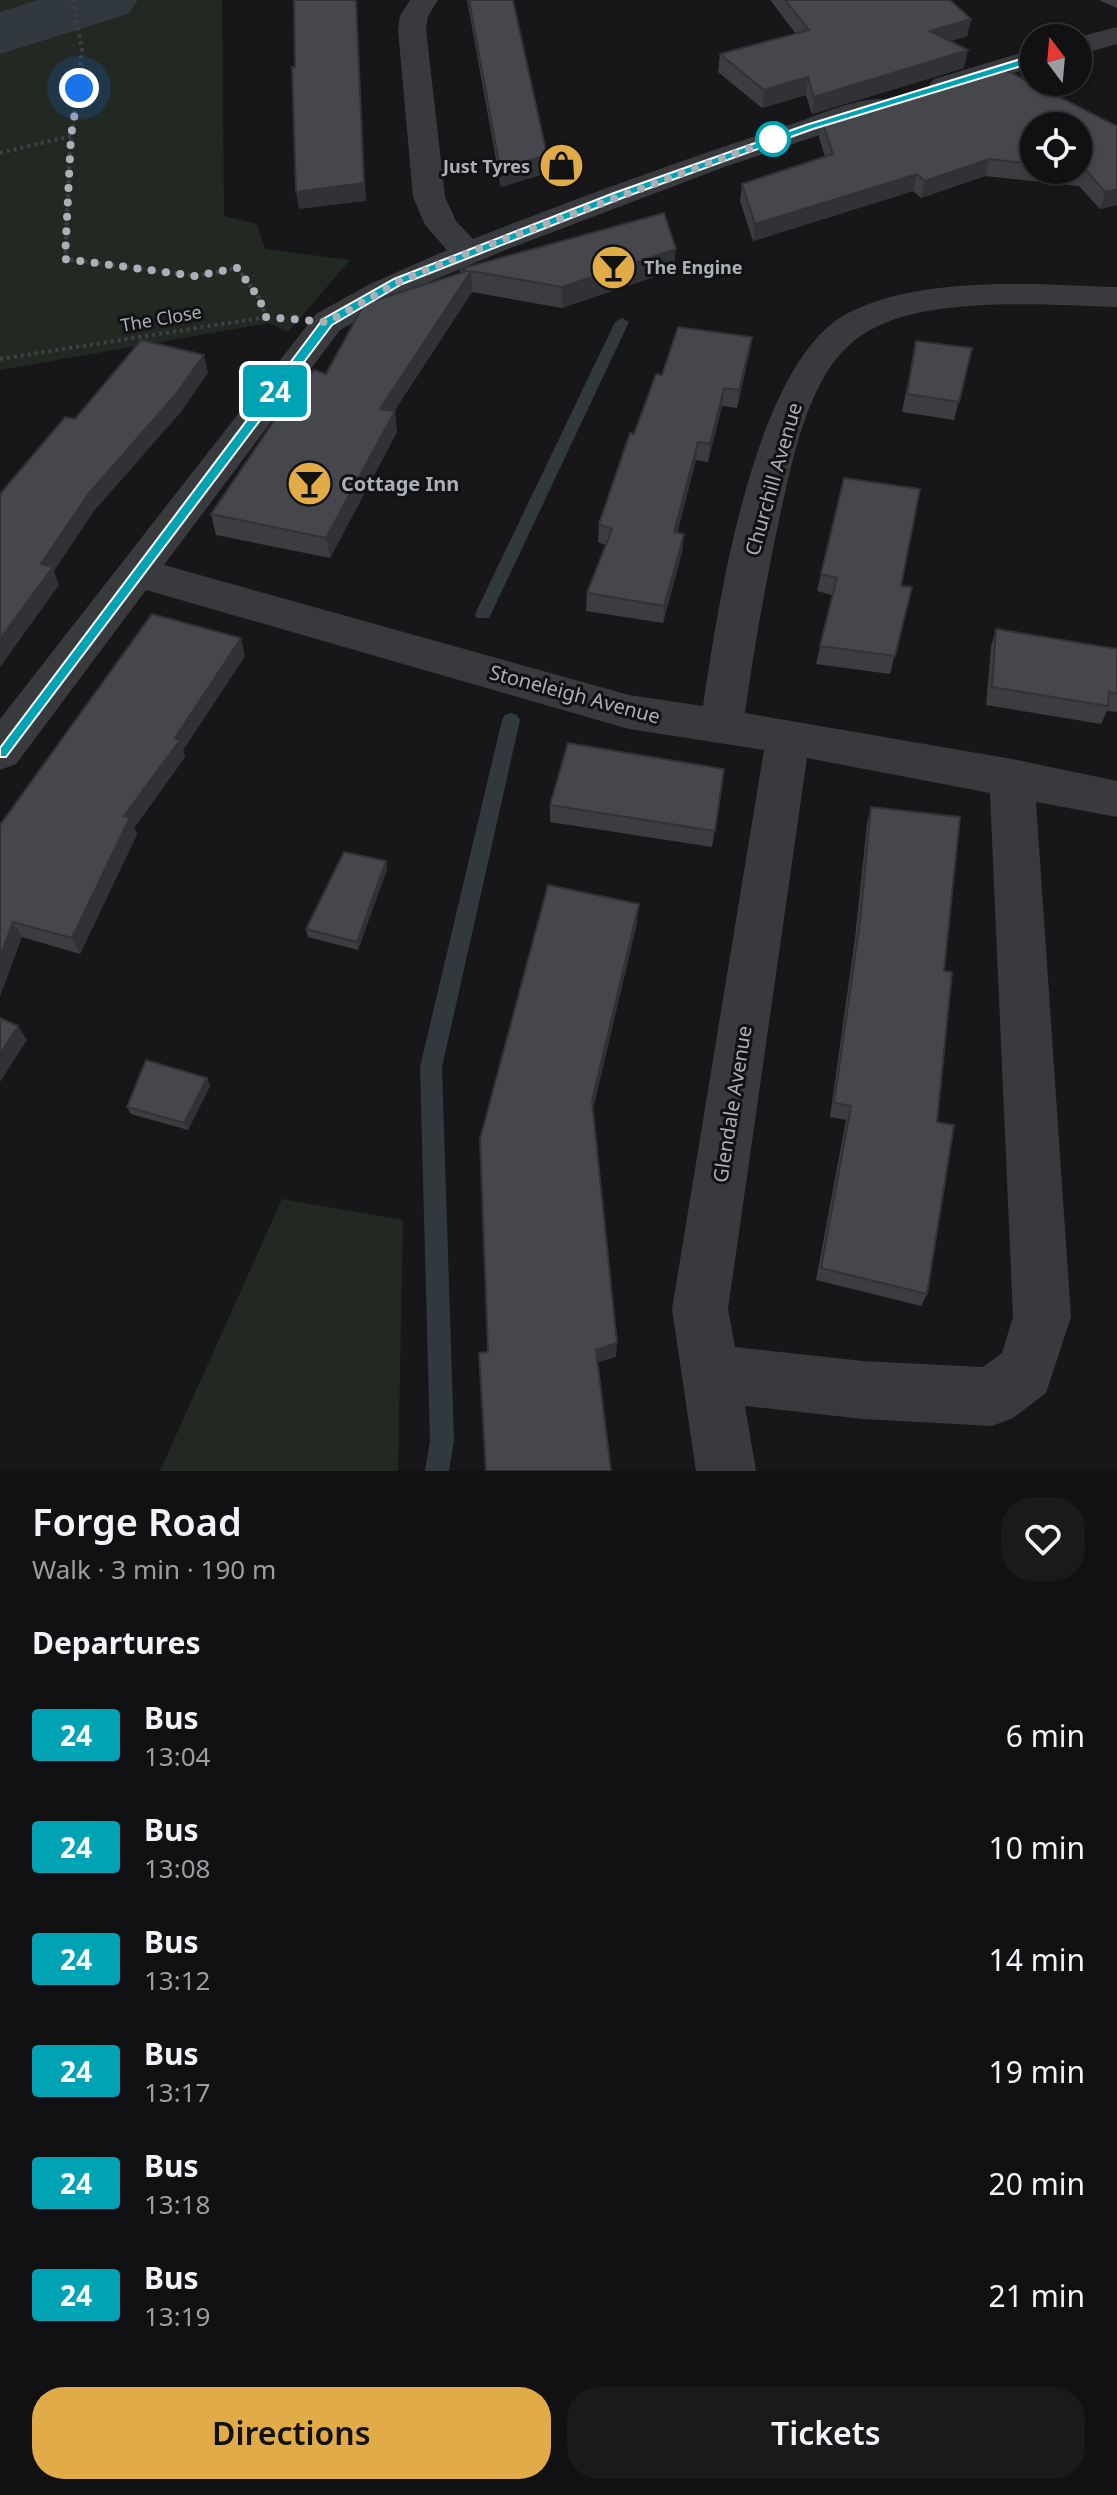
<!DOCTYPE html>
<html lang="en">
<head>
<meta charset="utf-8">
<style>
  :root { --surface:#111113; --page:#1a1a1c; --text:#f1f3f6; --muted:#9c9da0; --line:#303133; --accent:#e1ab48 }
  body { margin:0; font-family:"Noto Sans",sans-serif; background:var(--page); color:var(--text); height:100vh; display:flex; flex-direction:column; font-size:30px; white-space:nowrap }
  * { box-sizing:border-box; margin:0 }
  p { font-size:26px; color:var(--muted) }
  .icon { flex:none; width:44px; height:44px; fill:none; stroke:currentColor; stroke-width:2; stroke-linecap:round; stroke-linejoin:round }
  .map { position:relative; height:1471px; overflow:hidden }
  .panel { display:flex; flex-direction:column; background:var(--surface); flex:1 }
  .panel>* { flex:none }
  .badge { padding:0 16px; border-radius:6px; font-size:28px; line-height:52px }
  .needle { width:52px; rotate:344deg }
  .tools { position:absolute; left:1020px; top:24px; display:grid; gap:16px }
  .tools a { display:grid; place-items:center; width:72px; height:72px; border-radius:50%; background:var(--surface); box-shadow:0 2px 6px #0004,0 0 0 2px var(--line); font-size:40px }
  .you { position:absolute; width:40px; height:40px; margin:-20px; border:6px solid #fff; border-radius:50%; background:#1a73e8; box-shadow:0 0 0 12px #1a73e833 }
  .map>.badge { position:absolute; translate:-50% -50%; box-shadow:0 0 0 4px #fff }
  h2 { padding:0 32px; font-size:30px; line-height:72px }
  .round { display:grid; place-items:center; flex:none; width:84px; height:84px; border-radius:32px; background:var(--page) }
  .overview { display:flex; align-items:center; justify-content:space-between; height:136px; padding:0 32px }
  h1 { font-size:38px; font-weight:600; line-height:60px }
  .action { display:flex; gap:16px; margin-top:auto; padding:16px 32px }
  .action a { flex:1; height:92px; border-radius:32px; background:var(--accent); color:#111; font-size:32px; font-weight:600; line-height:92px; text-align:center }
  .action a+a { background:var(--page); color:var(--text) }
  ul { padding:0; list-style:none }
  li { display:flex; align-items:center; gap:24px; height:112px; padding:0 32px }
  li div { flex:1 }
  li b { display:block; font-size:30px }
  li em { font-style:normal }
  li .badge { min-width:88px; font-weight:700; text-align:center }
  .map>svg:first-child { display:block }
</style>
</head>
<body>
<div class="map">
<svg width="1117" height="1471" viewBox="0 0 1117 1471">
  <rect width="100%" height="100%" fill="#171719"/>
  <g fill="#222923">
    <path d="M0 0H222L224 216 257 224 265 249 350 260 288 332 269 323 0 370Z"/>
    <path d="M282 1199 403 1220 398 1471H160Z"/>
  </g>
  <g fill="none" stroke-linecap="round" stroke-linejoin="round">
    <g fill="#31383e" fill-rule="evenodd">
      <path d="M622 318 629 322 491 614 489 618H477L475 614 615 322Z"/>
      <path d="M511 713 517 715 520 720 442 1067 454 1441 449 1471H425L430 1441 420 1067 502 720 505 715Z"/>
    </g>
    <path fill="#31383e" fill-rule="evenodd" d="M38 0H138L128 14 0 54V12Z"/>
    <g stroke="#3f4045" stroke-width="4" stroke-dasharray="3 4" stroke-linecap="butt">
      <path d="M73 0 82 50 70 149 65 259 195 276 237 268 259 298 266 317"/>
      <path d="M0 153 71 136"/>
      <path d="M0 359 267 317"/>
    </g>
    <g fill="#393a3e" fill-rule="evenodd">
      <path d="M410 0H438L428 16 426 29 445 197 456 221 473 239C579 197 687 158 795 123 819 115 865 94 889 100L893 106 889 112 727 166 508 249 422 285 340 330 164 565 629 695 703 706C718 607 753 362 848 313 922 275 1035 284 1117 287V307C1048 305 939 296 876 327 854 337 836 356 824 377 800 419 791 468 780 515 766 581 754 647 745 713L1012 759 1117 781V817L1036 802 1071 1317 1046 1393 1013 1418 992 1426 863 1419 745 1406 756 1471H696L672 1309 764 750 629 729 146 590 16 764 0 770V719L316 314 370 284 447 250 425 225 413 197 398 29 400 16ZM807 758 990 793 1013 1317 1002 1353 983 1367 863 1361 735 1347 728 1309Z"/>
      <path d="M1117 27V44L1078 55V38H1075Z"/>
      <path d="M1034 49V67L944 94 934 91 929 85 934 79Z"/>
    </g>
  </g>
  <g fill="#3c3d41" fill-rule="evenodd">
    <path d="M467 0H513L547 173 501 187Z"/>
    <path d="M770 0H950L971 19 967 36 950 41 964 68 812 114 806 95 762 108 718 72 720 54 796 34Z"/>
    <path d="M1099 0H1117V8Z"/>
    <path d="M822 121 1117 126V205L1100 209 1079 186 985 176 921 198 913 191 753 241 740 201 742 184 825 156 819 138ZM1034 126H1078V170H1034Z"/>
    <path d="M460 269 674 270 562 308 472 292 394 411 397 432 330 558 216 535 211 514 326 374 460 273Z"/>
    <path d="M752 337 749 355 737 408 722 406 708 462 696 460 677 533 684 534 682 552 663 623 586 611 587 593 605 545 598 542 599 524 634 434 662 375Z"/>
    <path d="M916 341 972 348 954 420 902 412Z"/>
    <path d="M821 574 901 586 912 587 890 674 816 664 832 595 817 591Z"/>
    <path d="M996 629 1117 649V712L1107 711 1101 724 986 705 991 647Z"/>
    <path d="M245 656 183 750 185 757 134 828 137 834 80 954 22 937 0 996V825Z"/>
    <path d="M724 769 712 847 550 822V805Z"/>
    <path d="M871 807 944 971 927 1294 921 1306 816 1280 846 1120 830 1117 855 938 867 824Z"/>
    <path d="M386 861 387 869 358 950 308 937 306 929Z"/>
    <path d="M207 1078 210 1086 188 1130 131 1114 127 1107Z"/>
  </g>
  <g fill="#313235">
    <path d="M356 0 366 201 299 209 296 192Z"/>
    <path d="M971 19 967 36 927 49 930 31Z"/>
    <path d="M968 50 964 68 812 114 814 97Z"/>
    <path d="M808 77 806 95 762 108 764 90Z"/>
    <path d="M547 155V173L501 187 500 169Z"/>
    <path d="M989 159 985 176 921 198 925 181Z"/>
    <path d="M917 174 913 191 753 241 755 224Z"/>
    <path d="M1117 189V205L1100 209 1105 192Z"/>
    <path d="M676 249 674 270 562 308V287Z"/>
    <path d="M471 271 472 292 382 430 380 409Z"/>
    <path d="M752 337 749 355 737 408 739 390Z"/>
    <path d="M204 355 208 373 181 412 94 511 54 571 59 585 0 667V639L41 564 89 493Z"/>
    <path d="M724 388 722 406 708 462 710 444Z"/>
    <path d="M395 411 397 432 330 558 326 538Z"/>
    <path d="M698 442 696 460 673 550 674 532Z"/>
    <path d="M684 534 682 552 663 623 664 606Z"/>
    <path d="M241 638 245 656 183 750 185 757 134 828 137 834 80 954 72 938 124 816Z"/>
    <path d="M386 861 387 869 358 950 357 942Z"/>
    <path d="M639 904 637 924 591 1118 592 1101Z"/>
    <path d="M13 922 22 937 0 996V957Z"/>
    <path d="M18 1026 27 1040 0 1082V1054Z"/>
    <path d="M207 1078 210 1086 188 1130 184 1123Z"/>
    <path d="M617 1343 616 1357 595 1363 596 1350Z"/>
  </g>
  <g fill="#46474c" stroke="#313235" stroke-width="2">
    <path d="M294 0H356L364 183 296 192 292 67H295Z"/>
    <path d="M469 0H513L547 155 500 169Z"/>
    <path d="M785 0H950L971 19 930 31 968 50 814 97 808 77 764 90 720 54 809 30Z"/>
    <path d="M998 66 1117 126V189L1105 192 1085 169 1078 168V126H1034V164L989 159 925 181 917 174 755 224 742 184 833 154 822 121Z"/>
    <path d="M664 213 676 249 562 287 471 271 380 409 395 411 326 538 211 514 291 396 314 370 326 374 364 304 467 271 460 269Z"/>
    <path d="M678 327 752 337 739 390 724 388 710 444 698 442 674 532 684 534 664 606 587 593 612 529 599 524 630 433 634 434 656 374 662 375Z"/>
    <path d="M141 340 204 355 176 394 89 493 41 564 53 567 0 639V494L65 417 75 419Z"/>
    <path d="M916 341 972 348 959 402 907 394Z"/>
    <path d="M844 478 920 489 901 586 912 587 895 656 820 646 837 578 821 574Z"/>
    <path d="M152 614 241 638 175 738 180 740 124 816 130 817 72 938 13 922 0 957V825Z"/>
    <path d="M996 629 1117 649V694L1109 692 1108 706 992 687Z"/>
    <path d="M568 743 724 769 715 831 550 805Z"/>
    <path d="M871 807 960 817 944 971 952 972 937 1122 954 1125 927 1294 821 1268 851 1106 834 1103 860 922Z"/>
    <path d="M344 852 386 861 357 942 306 929Z"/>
    <path d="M548 885 639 904 592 1101 617 1343 596 1350 611 1471H486L479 1353 488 1352 480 1139Z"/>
    <path d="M0 1018 18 1026 0 1054Z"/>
    <path d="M146 1060 207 1078 184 1123 127 1107Z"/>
  </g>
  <path fill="#00a3b4" stroke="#fff" stroke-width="2" d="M1034 55 1039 58 1038 61 813 129 622 198 402 284 332 325 6 757H0V748L323 319 394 279 614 193 806 125Z"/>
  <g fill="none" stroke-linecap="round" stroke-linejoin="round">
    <path stroke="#abafb8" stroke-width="8" stroke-dasharray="0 14.4" d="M79 88 71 136 65 259 195 276 237 268 259 298 266 317 328 322 398 282 468 253 785 135 773 139"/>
  </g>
  <defs>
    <symbol id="shop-disc" viewBox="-11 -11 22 22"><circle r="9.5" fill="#e1ab48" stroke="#121214"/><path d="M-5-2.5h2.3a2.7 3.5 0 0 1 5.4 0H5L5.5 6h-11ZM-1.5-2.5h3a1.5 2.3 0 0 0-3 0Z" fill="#111"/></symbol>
    <symbol id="bar-disc" viewBox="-11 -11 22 22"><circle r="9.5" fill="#e1ab48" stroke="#121214"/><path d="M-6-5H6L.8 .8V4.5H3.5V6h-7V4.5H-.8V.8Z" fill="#111"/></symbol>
  </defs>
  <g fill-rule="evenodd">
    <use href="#shop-disc" x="536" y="140" width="51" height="51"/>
    <use href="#bar-disc" x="588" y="242" width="51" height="51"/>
    <use href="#bar-disc" x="284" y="458" width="51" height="51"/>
  </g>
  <circle fill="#fff" stroke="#00a3b4" stroke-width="4" cx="773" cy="139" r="16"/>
  <g text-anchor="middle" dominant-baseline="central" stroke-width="6" stroke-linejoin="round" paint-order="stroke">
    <g font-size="18" font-weight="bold" fill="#abafb8" stroke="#121214" text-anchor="end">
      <text x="530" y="166">Just Tyres</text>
      <text x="644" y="267" text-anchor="start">The Engine</text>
    </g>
    <g font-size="18" fill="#abafb8" stroke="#121214">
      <text transform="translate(161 318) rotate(-10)">The Close</text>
    </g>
    <g font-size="20" fill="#abafb8" stroke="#121214">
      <text transform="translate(773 479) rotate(-74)">Churchill Avenue</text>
      <text transform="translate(575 694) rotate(15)">Stoneleigh Avenue</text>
      <text transform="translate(732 1104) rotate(-81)">Glendale Avenue</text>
    </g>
    <g font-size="20" font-weight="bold" fill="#abafb8" stroke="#121214" text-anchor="start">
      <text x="341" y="483">Cottage Inn</text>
    </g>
  </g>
</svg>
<div class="tools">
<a><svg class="needle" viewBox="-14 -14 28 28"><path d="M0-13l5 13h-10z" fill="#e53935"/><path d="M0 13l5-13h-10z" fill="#9c9da0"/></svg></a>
<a><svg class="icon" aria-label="locate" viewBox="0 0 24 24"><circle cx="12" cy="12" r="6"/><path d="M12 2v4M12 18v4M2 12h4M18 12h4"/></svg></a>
</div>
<div class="you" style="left:79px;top:88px"></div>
<b class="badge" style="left:275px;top:391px;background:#00a3b4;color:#fff">24</b>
</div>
<section class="panel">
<div class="overview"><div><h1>Forge Road</h1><p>Walk · 3 min · 190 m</p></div><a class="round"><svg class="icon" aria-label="heart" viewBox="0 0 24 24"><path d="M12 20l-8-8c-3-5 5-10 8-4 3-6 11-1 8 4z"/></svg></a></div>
<h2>Departures</h2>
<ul>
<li><span class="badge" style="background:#00a3b4;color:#fff">24</span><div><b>Bus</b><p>13:04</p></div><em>6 min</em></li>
<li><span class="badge" style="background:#00a3b4;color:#fff">24</span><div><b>Bus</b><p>13:08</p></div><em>10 min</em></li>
<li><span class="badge" style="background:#00a3b4;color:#fff">24</span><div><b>Bus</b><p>13:12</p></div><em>14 min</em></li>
<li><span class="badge" style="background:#00a3b4;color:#fff">24</span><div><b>Bus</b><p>13:17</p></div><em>19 min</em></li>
<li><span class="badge" style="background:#00a3b4;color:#fff">24</span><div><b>Bus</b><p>13:18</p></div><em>20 min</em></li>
<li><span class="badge" style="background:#00a3b4;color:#fff">24</span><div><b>Bus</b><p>13:19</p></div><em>21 min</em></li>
</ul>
<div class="action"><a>Directions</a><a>Tickets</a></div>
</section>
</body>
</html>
